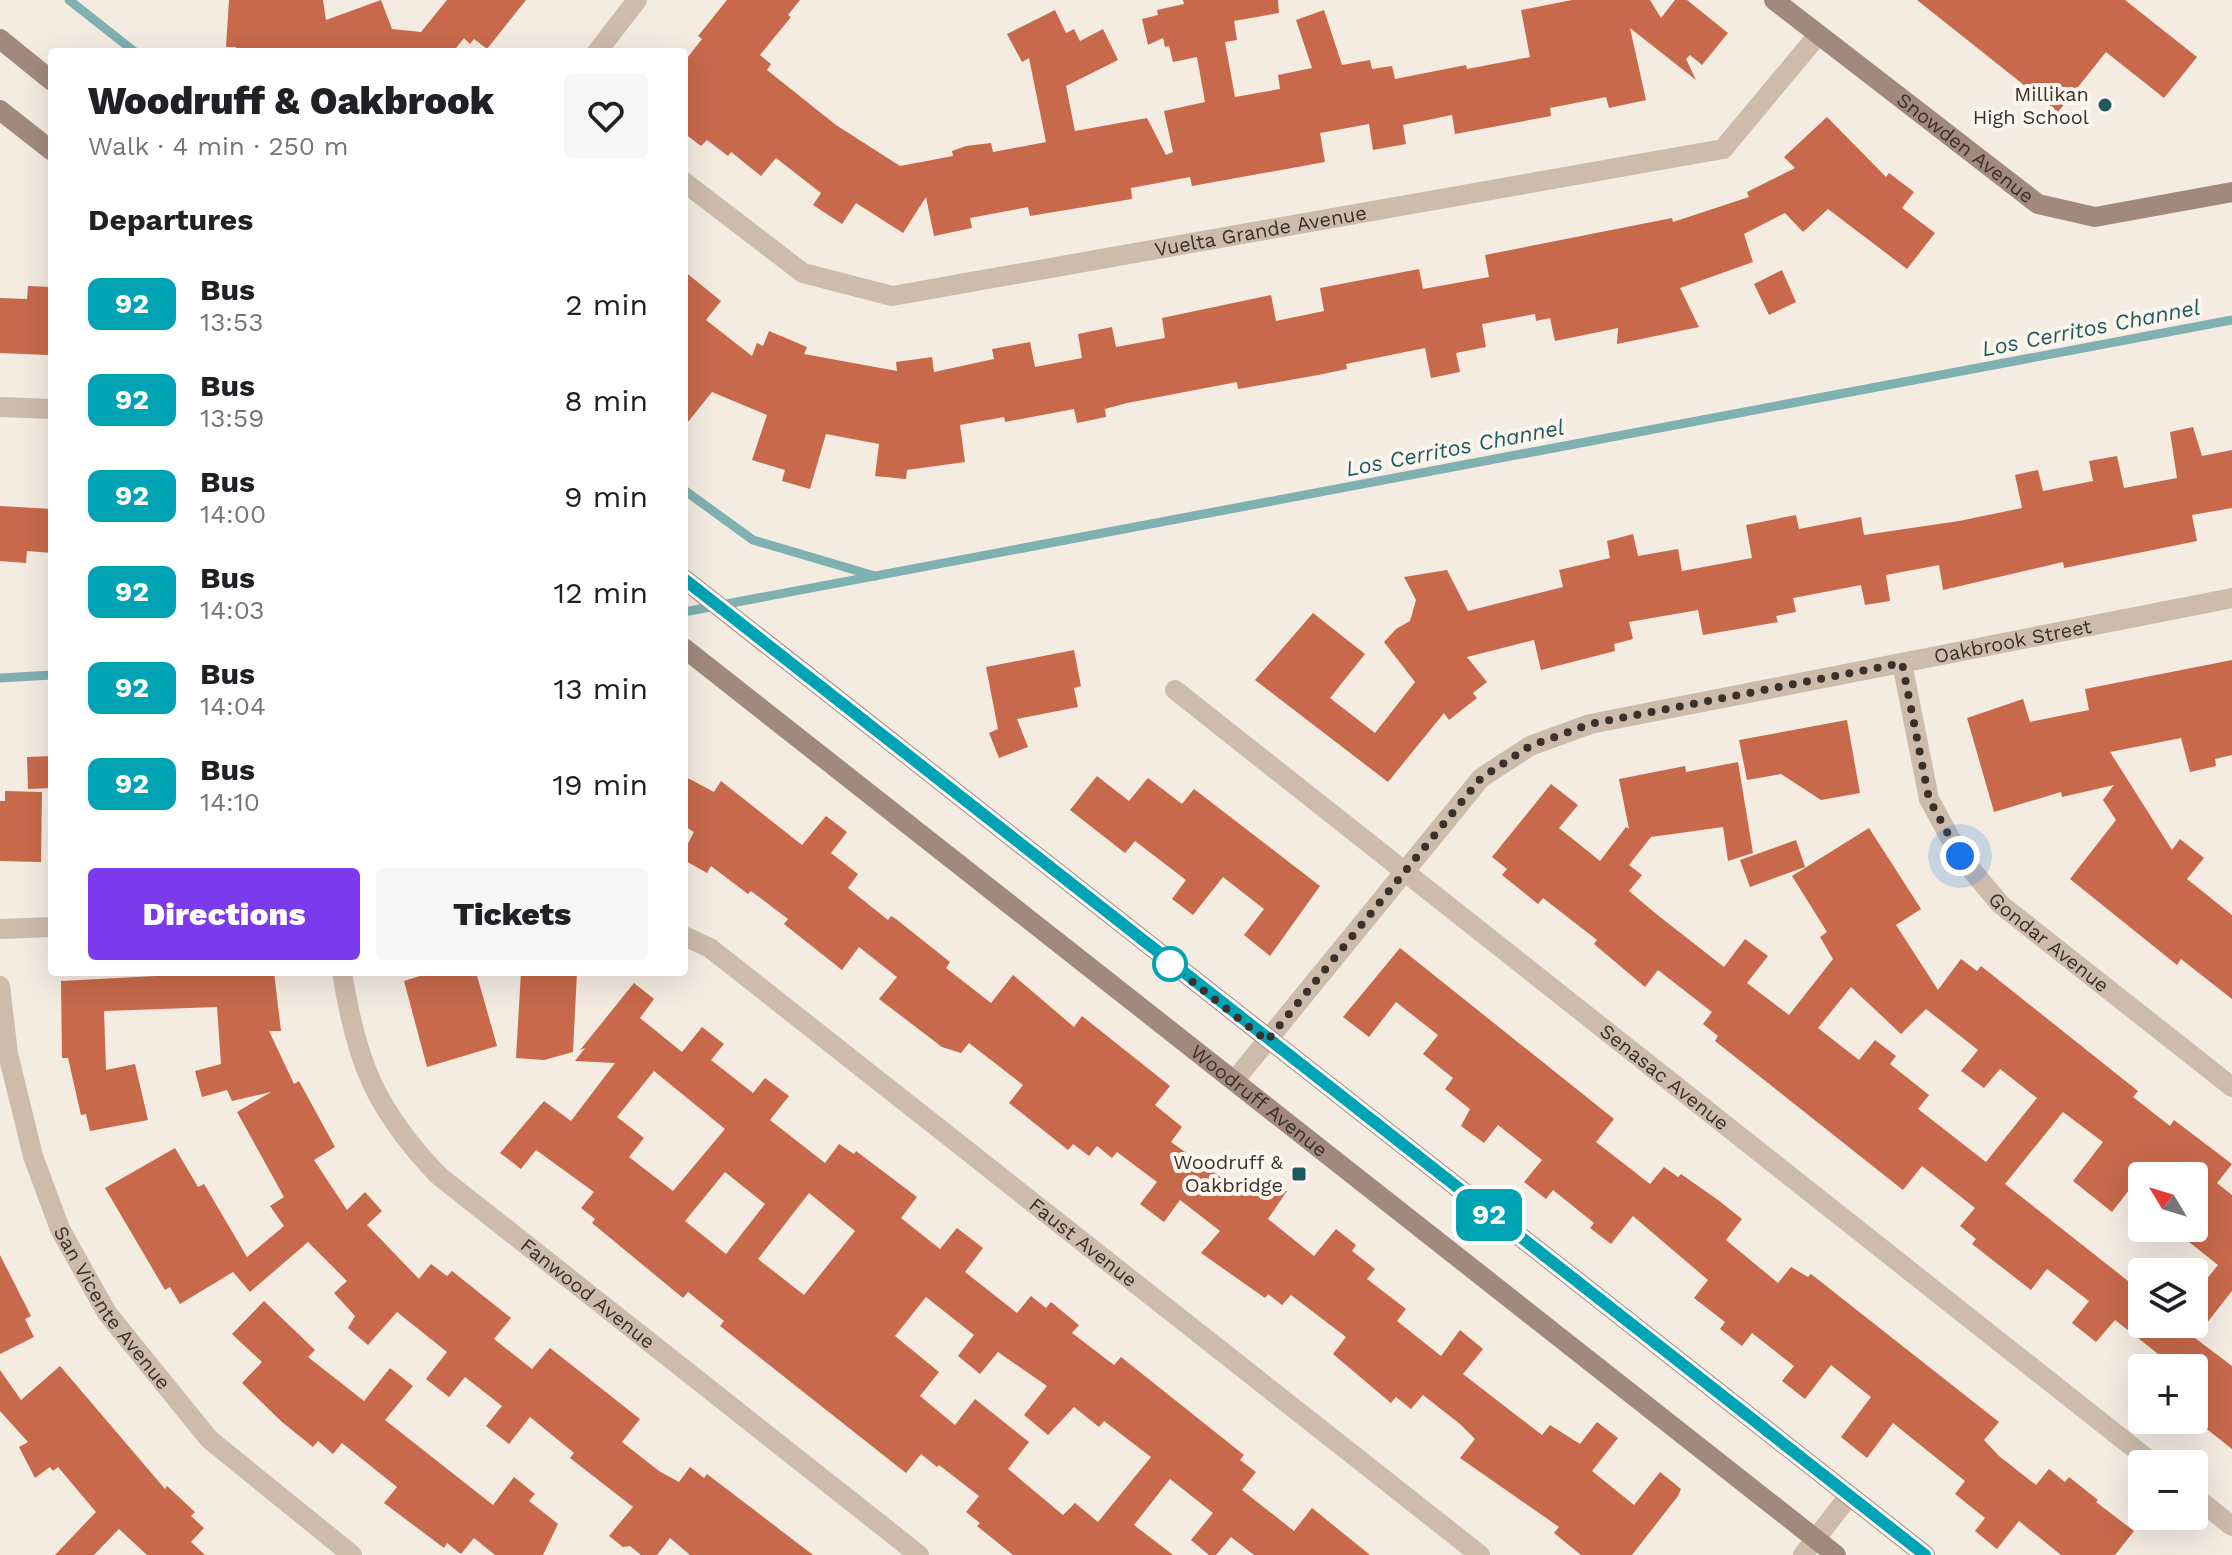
<!DOCTYPE html>
<html lang="en">
<head>
<meta charset="utf-8">
<style>
  :root { --surface:#fff; --page:#f6f6f6; --text:#202124; --muted:#757577; --accent:#7c3aed }
  body { margin:0; font-family:"Work Sans",sans-serif; background:var(--page); color:var(--text); height:100vh; display:flex; flex-direction:column; font-size:30px; white-space:nowrap }
  * { box-sizing:border-box; margin:0 }
  p { font-size:26px; color:var(--muted) }
  .icon { flex:none; width:44px; height:44px; fill:none; stroke:currentColor; stroke-width:2; stroke-linecap:round; stroke-linejoin:round }
  .map { position:relative; flex:1; overflow:hidden }
  .drawer { position:absolute; left:48px; top:48px; width:640px; height:928px; display:flex; flex-direction:column; background:var(--surface); border-radius:8px; box-shadow:0 8px 32px #0002 }
  .drawer>* { flex:none }
  .badge { padding:0 16px; border-radius:12px; font-size:28px; line-height:52px }
  .needle { width:52px; rotate:308deg }
  .controls { position:absolute; left:2128px; top:1162px; display:grid; gap:16px }
  .controls a { display:grid; place-items:center; width:80px; height:80px; border-radius:8px; background:var(--surface); box-shadow:0 8px 32px #0002; font-size:40px }
  .you { position:absolute; width:40px; height:40px; margin:-20px; border:6px solid #fff; border-radius:50%; background:#1a73e8; box-shadow:0 0 0 12px #1a73e833 }
  .map>.badge { position:absolute; translate:-50% -50%; box-shadow:0 0 0 4px #fff }
  h2 { padding:0 40px; font-size:30px; line-height:72px }
  .round { display:grid; place-items:center; flex:none; width:84px; height:84px; border-radius:8px; background:var(--page) }
  .summary { display:flex; align-items:center; justify-content:space-between; height:136px; padding:0 40px }
  h1 { font-size:38px; font-weight:800; line-height:60px }
  .cta { display:flex; gap:16px; margin-top:auto; padding:16px 40px }
  .cta a { flex:1; height:92px; border-radius:8px; background:var(--accent); color:#fff; font-size:32px; font-weight:800; line-height:92px; text-align:center }
  .cta a+a { background:var(--page); color:var(--text) }
  ul { padding:0; list-style:none }
  li { display:flex; align-items:center; gap:24px; height:96px; padding:0 40px }
  li div { flex:1 }
  li b { display:block; font-size:30px }
  li em { font-style:normal }
  li .badge { min-width:88px; font-weight:700; text-align:center }
  .map>svg:first-child { display:block }
</style>
</head>
<body>
<div class="map">
<svg width="2232" height="1555" viewBox="0 0 2232 1555">
  <rect width="100%" height="100%" fill="#f4ebe1"/>
  <g fill="none" stroke-linecap="round" stroke-linejoin="round">
    <g stroke="#7fb0b2" stroke-width="9">
      <path d="M69 0 135 52"/>
      <path d="M684 490 753 540 875 576"/>
      <path d="M684 612 2232 320"/>
      <path d="M0 678 52 675"/>
    </g>
  </g>
  <g fill="#c8694b" fill-rule="evenodd">
    <path d="M229 0H323L326 20 381 0 392 29 421 32 447 0H526L487 49 474 39 470 44 464 38 453 52H235L236 47H226Z"/>
    <path d="M727 0H800L788 15 791 17 760 55 771 64 767 70 836 125 900 166 953 156 952 151 966 146 991 143 993 152 1046 142 1029 58 1022 62 1007 34 1055 10 1066 33 1074 29 1080 41 1103 29 1118 60 1066 86 1075 131 1147 118 1166 155 1173 152 1164 111 1205 102 1197 57 1173 62 1169 46 1165 47 1163 38 1148 45 1142 19 1158 15 1157 10 1184 4 1183 0H1278L1279 13 1234 21 1237 40 1225 42 1235 97 1280 89 1278 75 1312 68 1296 20 1324 10 1342 65 1370 60 1372 69 1392 66 1395 79 1466 65 1467 69 1530 57 1521 10 1572 0H1650L1661 18 1675 0H1687L1728 33 1702 65 1690 55 1686 59 1696 80 1630 28 1646 100 1609 108 1606 97 1550 108 1551 116 1455 134 1452 115 1403 125 1406 144 1373 150 1369 124 1320 133 1325 162 1192 186 1190 177 1131 188 1132 199 1030 216 1028 207 970 218 972 228 934 236 926 197 903 233 856 203 842 224 813 205 821 193 776 158 761 176 731 152 728 156 707 140 701 146 684 133V62L702 39 698 36Z"/>
    <path d="M1917 0H2125L2197 57 2164 98 2106 52 2058 112Z"/>
    <path d="M1827 117 1886 177 1889 173 1914 192 1902 208 1935 233 1907 269 1828 209 1803 232 1785 213 1744 234 1753 262 1680 288 1699 327 1617 344 1618 328 1555 341 1550 318 1536 321 1535 314 1482 324 1486 347 1456 353 1460 372 1431 378 1425 348 1346 364 1347 369 1318 375 1238 389 1237 382 1127 403 1105 409 1106 417 1077 423 1074 409 1005 422 1004 417 960 425 965 462 907 470 906 479 875 476 879 444 826 434 810 489 782 481 785 470 752 460 767 415 712 392 684 427V271L721 301 706 320 752 356 757 343 763 346 769 331 807 347 804 354 897 371 896 362 932 357 934 372 994 359 992 349 1030 342 1035 367 1082 358 1078 334 1112 327 1116 347 1165 338 1162 318 1271 295 1276 321 1324 311 1320 288 1419 269 1423 289 1489 277 1485 255 1672 218 1673 222 1749 197 1747 192 1795 168 1784 157Z"/>
    <path d="M1782 270 1796 302 1769 315 1754 284Z"/>
    <path d="M28 286 51 287 48 355 0 353V298L27 299Z"/>
    <path d="M2193 427 2202 456 2232 450V508L2192 515 2197 541 2064 568 2063 562 1943 590 1939 565 1886 575 1890 601 1865 605 1861 585 1793 598 1796 612 1776 616 1778 622 1703 635 1698 610 1629 622 1633 639 1614 644 1615 651 1541 670 1534 640 1467 657 1487 682 1473 693 1477 698 1449 720 1444 713 1388 782 1255 680 1313 613 1365 654 1330 698 1375 733 1415 682 1384 642 1396 629 1410 621 1416 600 1404 577 1447 570 1468 611 1563 587 1559 570 1610 558 1607 541 1633 534 1638 556 1678 549 1682 571 1752 558 1746 525 1796 515 1799 529 1861 517 1864 535 1959 521 2022 508 2015 475 2038 470 2043 491 2093 481 2089 461 2117 456 2124 488 2177 478 2170 432Z"/>
    <path d="M0 506 52 509V553L27 551 26 563 0 561Z"/>
    <path d="M1074 650 1081 686 1074 688 1078 707 1017 719 1028 747 999 758 989 733 998 729 986 667Z"/>
    <path d="M2232 660V755L2215 759 2216 766 2190 772 2181 738 2110 752 2172 850 2180 839 2204 858 2187 879 2232 915V999L2181 959 2177 965 2070 879 2116 820 2103 800 2114 785 2062 797 2061 792 1994 812 1967 718 2023 699 2030 722 2089 710 2085 689Z"/>
    <path d="M1847 720 1860 793 1821 800 1781 774 1747 780 1739 740Z"/>
    <path d="M52 756V788L28 789 27 757Z"/>
    <path d="M1738 762 1753 853 1728 861 1723 827 1651 837 1629 865 1642 875 1629 891 1655 913 1724 967 1745 939 1768 956 1747 983 1789 1015 1833 959 1820 937 1827 932 1792 876 1869 828 1921 909 1896 925 1938 990 1961 959 1977 971 1981 966 2138 1091 2133 1097 2170 1126 2174 1120 2232 1164 2217 1183 2232 1195V1291L2195 1338 2232 1366V1449L2194 1419V1368H2176L2115 1320 2096 1342 2072 1323 2089 1301 2047 1269 2031 1290 1972 1244 1976 1239 1960 1226 1975 1208 1922 1166 1903 1190 1715 1041 1718 1036 1703 1024 1712 1012 1658 970 1645 987 1594 944 1597 940 1543 898 1538 904 1502 875 1507 869 1492 857 1551 784 1578 805 1559 828 1600 861 1626 827 1629 829 1619 779 1685 766 1686 772ZM1851 987 1901 1034 1926 1009 1978 1050 1961 1071 1984 1088 2000 1069 2037 1098 1986 1162 1918 1109 1929 1095 1890 1064 1896 1056 1875 1040 1859 1060 1818 1028ZM2063 1112 2103 1142 2073 1181 2112 1212 2140 1176H2194V1236L2189 1242 2218 1265 2194 1295V1324H2142V1292L2005 1184Z"/>
    <path d="M684 776 714 792 721 781 802 845 826 816 847 832 831 853 858 874 848 888 888 920 891 916 896 919 950 962 946 968 991 1003 1013 975 1074 1027 1082 1016 1170 1086 1155 1105 1182 1127 1171 1142 1237 1189 1287 1191 1268 1219 1314 1256 1336 1229 1356 1245 1352 1251 1375 1269 1367 1279 1406 1309 1397 1321 1441 1356 1460 1330 1483 1349 1463 1374 1542 1435 1550 1425 1580 1444 1597 1422 1618 1438 1592 1471 1634 1505 1660 1472 1681 1489 1678 1496 1632 1555H1581L1554 1533 1559 1527 1460 1458 1475 1439 1460 1424 1423 1395 1411 1409 1396 1397 1391 1403 1333 1354 1346 1337 1291 1295 1282 1305 1268 1294 1265 1298 1201 1253 1220 1231 1180 1200 1164 1222 1140 1204 1157 1182 1117 1152 1112 1158 1097 1146 1089 1156 1073 1144 1068 1150 1009 1103 1023 1085 969 1043 961 1053 942 1047 879 999 897 977 859 947 842 970 784 924 788 919 751 891 748 894 711 866 707 873 684 860V851L694 832 684 826Z"/>
    <path d="M1097 776 1129 801 1148 778 1182 804 1194 789 1320 886 1270 956 1244 935 1264 909 1223 877 1193 915 1172 899 1186 880 1135 841 1125 853 1070 810Z"/>
    <path d="M5 791 42 792 41 862 0 861V801H5Z"/>
    <path d="M1796 840 1805 867 1750 887 1740 860Z"/>
    <path d="M1400 948 1614 1119 1596 1142 1650 1184 1664 1167 1678 1177 1681 1174 1718 1200 1742 1219 1726 1240 1778 1283 1791 1267 1808 1277 1811 1274 1999 1422 1984 1440 1999 1456 2036 1485 2049 1469 2065 1482 2069 1477 2098 1500 2096 1502 2134 1531 2115 1555H2061L2019 1521 1997 1549 1975 1531 1985 1518 1955 1494 1965 1481 1893 1423 1867 1458 1841 1437 1871 1397 1831 1365 1805 1399 1782 1381 1794 1366 1752 1333 1742 1346 1720 1329 1725 1322 1694 1298 1708 1280 1633 1216 1611 1244 1590 1228 1594 1223 1553 1190 1546 1199 1524 1182 1542 1160 1498 1125 1484 1143 1461 1126 1470 1109 1445 1089 1453 1078 1423 1054 1438 1035 1396 1002 1369 1037 1343 1017Z"/>
    <path d="M232 972V975L274 972 281 1031H269L294 1084 299 1081 335 1147 314 1160 347 1210 365 1192 382 1211 367 1225 419 1279 431 1264 447 1276 452 1271 511 1318 494 1339 532 1369 550 1348 640 1419 622 1442 659 1471 679 1482 690 1467 704 1478 707 1474 813 1555H690L670 1538 657 1555H641L630 1546 623 1547 609 1536 633 1507 570 1458 574 1453 530 1417 509 1444 486 1426 502 1406 465 1377 449 1397 426 1379 447 1352 397 1312 368 1345 348 1328 355 1316 334 1293 347 1281 308 1242 250 1292 233 1272 180 1304 170 1287 165 1290 105 1188 175 1148 198 1187 204 1184 247 1257 284 1226 270 1206 284 1197 237 1112 271 1092 232 1101 227 1090 202 1097 195 1071 221 1064 217 1007 104 1011 106 1070 135 1064 148 1120 90 1131 86 1114 81 1115 68 1058H62L61 981Z"/>
    <path d="M418 972H476L497 1046 427 1067 404 981 420 976Z"/>
    <path d="M521 972H577L573 1052 544 1060 516 1058Z"/>
    <path d="M634 983 654 999 640 1018 682 1052 702 1027 724 1044 711 1060 753 1093 765 1078 789 1096 770 1120 825 1163 839 1144 854 1154 856 1151 917 1197 901 1218 940 1249 957 1228 983 1248 965 1272 1017 1313 1031 1296 1046 1308 1051 1302 1079 1325 1072 1333 1114 1365 1121 1357 1244 1455 1240 1460 1256 1472 1242 1490 1294 1531 1312 1508 1370 1555H1254L1231 1537 1216 1555H1209L1191 1540 1213 1513 1170 1479 1134 1525 1173 1555H1013L977 1526 980 1523 966 1512 979 1496 939 1465 937 1467 921 1454 906 1473 720 1326 724 1321 688 1292 683 1298 592 1223 595 1219 581 1208 594 1192 536 1150 521 1169 500 1153 544 1101 571 1121 615 1063 575 1061 585 1048 580 1050ZM654 1071 725 1129 673 1191 629 1157 644 1138 617 1117ZM725 1172 765 1204 726 1254 685 1221ZM809 1193 855 1231 804 1295 758 1259ZM926 1297 974 1335 958 1356 980 1374 998 1352 1047 1386 1024 1415 1048 1435 1074 1407 1099 1427 1104 1421 1151 1457 1098 1522 1075 1503 1063 1515 1008 1469 1029 1442 975 1399 955 1425 920 1396 939 1372 895 1336Z"/>
    <path d="M0 1255 31 1316 25 1319 34 1337 0 1354Z"/>
    <path d="M264 1301 315 1350 308 1357 364 1401 390 1368 413 1386 385 1420 493 1505 514 1477 535 1494 529 1501 558 1524 543 1555H495L474 1538 461 1554 447 1543 444 1548 384 1503 397 1487 342 1443 333 1454 318 1441 313 1447 282 1422 242 1383 262 1362 232 1334Z"/>
    <path d="M60 1366 165 1489 167 1486 195 1512 191 1516 204 1528 191 1542 205 1555H147L119 1529 94 1555H55L96 1512 58 1467 53 1471 50 1467 35 1478 19 1447 28 1442 0 1411V1370L21 1400Z"/>
  </g>
  <g fill="none" stroke-linecap="round" stroke-linejoin="round">
    <g stroke="#cdbbac" stroke-width="20">
      <path d="M597 52 637 0"/>
      <path id="s1" d="M684 182 803 273 892 296 1723 149 1818 35"/>
      <path d="M0 407 52 409"/>
      <path id="s2" d="M1902 663 1929 799 1960 856 2000 904 2232 1087"/>
      <path id="s3" d="M1175 690 2154 1464"/>
      <path d="M0 929 52 927"/>
      <path id="s4" d="M684 936 710 948 1480 1555"/>
      <path id="s5" d="M342 972C356 1061 375 1109 438 1175L919 1555"/>
      <path id="s6" d="M0 986 8 1054 33 1156 60 1229 107 1313 209 1439 352 1555"/>
      <path id="s7" d="M1234 1081 1481 778 1530 746 1590 724 2232 598"/>
      <path d="M2194 1496 2232 1526"/>
      <path d="M1803 1555 1849 1496"/>
    </g>
    <g stroke="#a18a7d" stroke-width="20">
      <path id="s8" d="M1774 0 2038 204 2095 217 2232 192"/>
      <path d="M0 39 52 81"/>
      <path d="M0 110 52 151"/>
      <path d="M684 579 1925 1555"/>
      <path id="s9" d="M684 648 1836 1555"/>
    </g>
  </g>
  <g fill="none" stroke-linecap="round" stroke-linejoin="round">
    <defs>
      <path id="line" d="M684 579 1925 1555"/>
    </defs>
    <use href="#line" stroke="#fff" stroke-width="18"/>
    <use href="#line" stroke="#00a3b4" stroke-width="12"/>
    <path stroke="#3b302b" stroke-width="8" stroke-dasharray="0 14.4" d="M1170 964 1267 1041 1481 778 1530 746 1590 724 1902 663 1929 799 1960 856"/>
  </g>
  <g fill="#1f5a5e" stroke="#fbf5ee" stroke-width="3">
    <circle cx="2105" cy="105" r="8"/>
    <rect x="1291" y="1166" width="16" height="16" rx="4"/>
  </g>
  <circle fill="#fff" stroke="#00a3b4" stroke-width="4" cx="1170" cy="964" r="16"/>
  <g text-anchor="middle" dominant-baseline="central" stroke-width="8" stroke-linejoin="round" paint-order="stroke">
    <g font-size="20" fill="#3b302b" stroke="#fbf5ee" text-anchor="end">
      <text x="2089" y="94">Millikan<tspan x="2089" dy="23">High School</tspan></text>
      <text x="1283" y="1162">Woodruff &amp;<tspan x="1283" dy="23">Oakbridge</tspan></text>
    </g>
    <g font-size="20" fill="#3b302b" stroke="#fbf5ee">
      <text stroke="none"><textPath href="#s8" startOffset="242">Snowden Avenue</textPath></text>
      <text stroke="none"><textPath href="#s1" startOffset="616">Vuelta Grande Avenue</textPath></text>
      <text stroke="none"><textPath href="#s7" startOffset="944">Oakbrook Street</textPath></text>
      <text stroke="none"><textPath href="#s2" startOffset="328">Gondar Avenue</textPath></text>
      <text stroke="none"><textPath href="#s3" startOffset="624">Senasac Avenue</textPath></text>
      <text stroke="none"><textPath href="#s9" startOffset="732">Woodruff Avenue</textPath></text>
      <text stroke="none"><textPath href="#s4" startOffset="504">Faust Avenue</textPath></text>
      <text stroke="none"><textPath href="#s5" startOffset="420">Fanwood Avenue</textPath></text>
      <text stroke="none"><textPath href="#s6" startOffset="346">San Vicente Avenue</textPath></text>
    </g>
    <g font-size="22" font-style="italic" fill="#1f5a5e" stroke="#fbf5ee">
      <text transform="translate(2091 328) rotate(-11)">Los Cerritos Channel</text>
      <text transform="translate(1455 448) rotate(-11)">Los Cerritos Channel</text>
    </g>
  </g>
</svg>
<div class="controls">
<a><svg class="needle" viewBox="-14 -14 28 28"><path d="M0-13l5 13h-10z" fill="#e53935"/><path d="M0 13l5-13h-10z" fill="#757577"/></svg></a>
<a><svg class="icon" aria-label="layers" viewBox="0 0 24 24"><path d="M12 4l9 5-9 5-9-5zM3 14l9 5 9-5"/></svg></a>
<a>+</a>
<a>−</a>
</div>
<div class="you" style="left:1960px;top:856px"></div>
<b class="badge" style="left:1489px;top:1215px;background:#00a3b4;color:#fff">92</b>
<section class="drawer">
<div class="summary"><div><h1>Woodruff &amp; Oakbrook</h1><p>Walk · 4 min · 250 m</p></div><a class="round"><svg class="icon" aria-label="heart" viewBox="0 0 24 24"><path d="M12 20l-8-8c-3-5 5-10 8-4 3-6 11-1 8 4z"/></svg></a></div>
<h2>Departures</h2>
<ul>
<li><span class="badge" style="background:#00a3b4;color:#fff">92</span><div><b>Bus</b><p>13:53</p></div><em>2 min</em></li>
<li><span class="badge" style="background:#00a3b4;color:#fff">92</span><div><b>Bus</b><p>13:59</p></div><em>8 min</em></li>
<li><span class="badge" style="background:#00a3b4;color:#fff">92</span><div><b>Bus</b><p>14:00</p></div><em>9 min</em></li>
<li><span class="badge" style="background:#00a3b4;color:#fff">92</span><div><b>Bus</b><p>14:03</p></div><em>12 min</em></li>
<li><span class="badge" style="background:#00a3b4;color:#fff">92</span><div><b>Bus</b><p>14:04</p></div><em>13 min</em></li>
<li><span class="badge" style="background:#00a3b4;color:#fff">92</span><div><b>Bus</b><p>14:10</p></div><em>19 min</em></li>
</ul>
<div class="cta"><a>Directions</a><a>Tickets</a></div>
</section>
</div>
</body>
</html>
